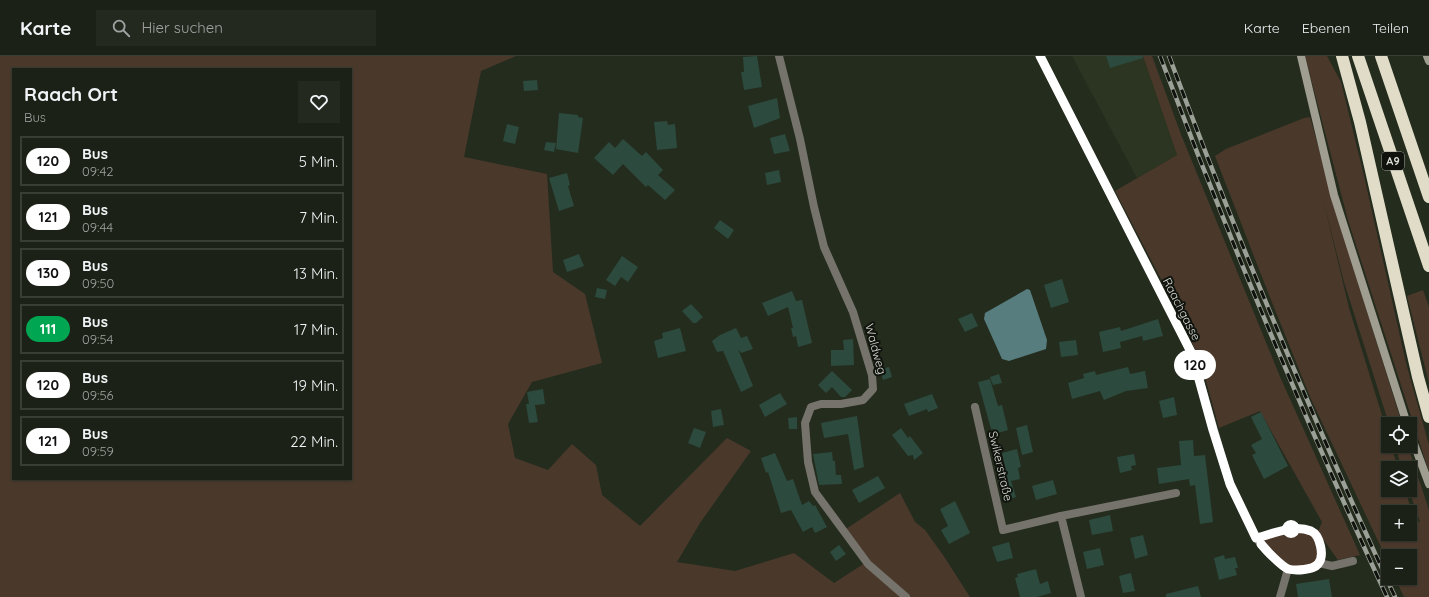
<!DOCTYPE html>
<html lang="de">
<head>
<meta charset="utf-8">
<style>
  :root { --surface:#1b2116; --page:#24291f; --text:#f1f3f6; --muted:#a0a3a1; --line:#393e35 }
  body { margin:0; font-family:Quicksand,sans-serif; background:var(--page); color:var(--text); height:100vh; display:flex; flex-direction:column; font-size:15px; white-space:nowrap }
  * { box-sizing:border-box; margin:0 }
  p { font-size:13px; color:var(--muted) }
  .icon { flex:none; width:22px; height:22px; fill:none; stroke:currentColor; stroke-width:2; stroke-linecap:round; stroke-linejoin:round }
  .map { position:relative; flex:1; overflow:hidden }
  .sheet { position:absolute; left:12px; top:12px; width:340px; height:412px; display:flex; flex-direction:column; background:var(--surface); border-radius:0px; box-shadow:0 1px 3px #0004,0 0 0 1px var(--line) }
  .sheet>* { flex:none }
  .badge { padding:0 8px; border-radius:13px; font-size:14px; line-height:26px }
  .tools { position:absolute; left:1381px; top:361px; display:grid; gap:8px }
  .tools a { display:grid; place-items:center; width:36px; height:36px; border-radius:0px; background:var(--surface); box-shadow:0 1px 3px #0004,0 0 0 1px var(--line); font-size:20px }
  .map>.badge { position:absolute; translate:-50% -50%; box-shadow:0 0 0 2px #fff }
  .round { display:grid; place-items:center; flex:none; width:42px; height:42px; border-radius:0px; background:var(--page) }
  .overview { display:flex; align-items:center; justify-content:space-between; height:68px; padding:0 12px }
  h1 { font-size:19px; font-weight:800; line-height:30px }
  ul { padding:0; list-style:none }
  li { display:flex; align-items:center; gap:12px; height:50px; margin:0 8px 6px; padding:0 4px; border:2px solid var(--line); border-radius:0px }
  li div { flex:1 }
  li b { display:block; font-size:15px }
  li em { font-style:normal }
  li .badge { min-width:44px; font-weight:700; text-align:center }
  header { display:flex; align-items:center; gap:24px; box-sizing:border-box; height:56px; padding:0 20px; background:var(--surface); border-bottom:1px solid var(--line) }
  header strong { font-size:19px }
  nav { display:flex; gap:22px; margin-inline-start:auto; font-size:14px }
  .search { width:280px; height:36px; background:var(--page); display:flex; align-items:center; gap:10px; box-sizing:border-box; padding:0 14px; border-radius:0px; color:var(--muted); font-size:15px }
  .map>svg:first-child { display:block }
</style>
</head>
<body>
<header>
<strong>Karte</strong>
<div class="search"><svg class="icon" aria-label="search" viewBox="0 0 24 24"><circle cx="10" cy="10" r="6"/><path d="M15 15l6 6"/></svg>Hier suchen</div>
<nav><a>Karte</a><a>Ebenen</a><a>Teilen</a></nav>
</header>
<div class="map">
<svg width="1429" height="541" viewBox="0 0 1429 541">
  <rect width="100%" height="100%" fill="#242c1e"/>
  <path fill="#2b3521" d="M1072 0H1143L1177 99 1137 122Z"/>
  <g fill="#4a392b" fill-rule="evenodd">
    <path d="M0 0H516L481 15 464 101 547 118 553 216 585 238 602 307 532 326 508 368 515 402 548 414 572 388 596 409 602 439 640 470 727 382 751 395 700 467 677 506 735 515 794 497 834 527 868 505 846 473 900 437 915 466 925 474 943 499 970 541H0ZM13 13H351V423H13Z"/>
    <path d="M1143 0H1152L1182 81 1281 323 1360 499 1338 504 1318 476 1322 466 1260 355 1219 372 1202 310 1184 267 1115 135 1177 99Z"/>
    <path d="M1305 0H1327L1341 26 1364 120 1406 307 1429 389V416L1348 164Z"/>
    <path d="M1310 61 1340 169 1402 368H1389L1344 226 1323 143 1349 252 1388 379V390H1391L1398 412H1388V434H1405L1415 465 1420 466 1409 434 1410 412H1402L1395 390H1408L1429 454V541H1404L1395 522H1410V500H1388V506L1311 343 1269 239 1215 100 1226 93 1304 62ZM1388 456H1410V478H1388Z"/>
    <path d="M1423 234 1429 251V327L1407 240Z"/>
    <path d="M1291 473C1297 473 1308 472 1313 476 1318 480 1320 487 1321 493 1323 515 1304 514 1288 513L1256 482Z"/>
  </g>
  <path fill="#577d7f" d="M1027 233 1030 234 1047 284 1046 293 1009 305 1002 303 984 263 985 257Z"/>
  <g fill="#2c4a3d">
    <path d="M757 0 762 31 744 34 741 16H744L743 1Z"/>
    <path d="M1106 0H1143V2L1110 12Z"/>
    <path d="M537 24 538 34 524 35 523 25Z"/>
    <path d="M777 42 780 62 754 72 748 50Z"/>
    <path d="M559 57 578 59V61L583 62 578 97 556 93Z"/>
    <path d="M667 65 668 69 675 68 677 92 657 94 654 66Z"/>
    <path d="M507 68 519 71 515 88 503 85Z"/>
    <path d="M785 78 790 95 774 98 770 82Z"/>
    <path d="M623 83 642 100 646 96 663 114 658 119 675 134 665 144 648 129 646 131 623 108 613 119 594 102 609 86 615 92Z"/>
    <path d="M546 86 556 87 554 96 544 94Z"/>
    <path d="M779 114 781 126 767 129 765 117Z"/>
    <path d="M567 117 570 129 568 130 574 150 559 155 549 122Z"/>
    <path d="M720 164 734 174 728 183 714 172Z"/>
    <path d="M579 198 584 210 567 216 563 204Z"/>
    <path d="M622 200 638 211 628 226 621 221 615 230 606 224Z"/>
    <path d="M1062 223 1069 246 1051 252 1044 229Z"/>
    <path d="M597 232 607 234 605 243 595 241Z"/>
    <path d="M792 235 796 245 802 244 812 287 798 291 796 280 793 281 791 272H793L788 251 768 260 762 247Z"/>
    <path d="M691 248 703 261 696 267H693L682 255Z"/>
    <path d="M972 257 978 270 965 276 958 263Z"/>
    <path d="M1158 263 1163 280 1143 285 1142 280 1120 286 1121 292 1103 296 1099 276 1120 271 1121 275Z"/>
    <path d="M680 272 686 295 658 302 654 285 663 282 662 277Z"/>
    <path d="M736 272 741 282 747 280 753 293 741 297 738 293 753 330 741 336 723 295 717 296 712 285 720 279Z"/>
    <path d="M853 283 854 309 831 310V294H844L843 284Z"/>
    <path d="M1076 284 1078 299 1061 301 1059 286Z"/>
    <path d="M889 311 892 321 883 324 880 313Z"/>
    <path d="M1128 311 1130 318 1145 315 1148 332 1126 335 1104 344 1100 335 1072 343 1068 327 1084 322 1083 318 1095 315 1096 319Z"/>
    <path d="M832 315 852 334 845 341H841L832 331 826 337 818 329Z"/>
    <path d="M999 318 1002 327 993 329 990 321Z"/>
    <path d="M990 323 998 350 1002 349 1008 374 995 378 994 373H991L978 326Z"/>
    <path d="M543 333 545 348 535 349 538 366 529 367 526 348H529L527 336Z"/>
    <path d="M780 337 787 348 765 361 759 349Z"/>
    <path d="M932 338 938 352 928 356 927 353 909 360 904 348Z"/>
    <path d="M1174 341 1177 359 1163 362 1159 345Z"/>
    <path d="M721 353 724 369 713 371 711 355Z"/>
    <path d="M1261 356 1288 410 1264 423 1252 399 1256 397 1251 389 1262 383 1251 361Z"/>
    <path d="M857 360 864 411 854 414 848 378 824 382 821 367Z"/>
    <path d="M797 361V373H789L788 362Z"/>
    <path d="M1027 369 1033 396 1022 399 1016 372Z"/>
    <path d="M694 372 706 376 700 392 688 387Z"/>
    <path d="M901 372 908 382 910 380 923 397 914 404 913 399 908 400 892 379Z"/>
    <path d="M1193 384 1194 400 1205 399 1213 466 1200 468 1195 429 1190 430 1189 423 1159 428 1157 412 1181 409 1179 385Z"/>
    <path d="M1017 393 1021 411 1018 412 1020 423 1011 425 1016 441 1004 445 998 421 1007 419 1002 397Z"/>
    <path d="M832 396 833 405H835L836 419H841L842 428 819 429 813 398Z"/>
    <path d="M775 397 787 425 793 423 802 449 809 445 813 450 815 449 827 471 815 477 812 471 803 476 791 454 781 457 768 416 766 417 761 402Z"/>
    <path d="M1134 398 1136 409 1131 410 1132 414 1120 417 1117 401Z"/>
    <path d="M878 420 885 432 859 447 852 434Z"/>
    <path d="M1053 424 1057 438 1036 444 1032 430Z"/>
    <path d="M955 445 970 477 949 488 941 474 948 470 940 453Z"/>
    <path d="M1110 459 1113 475 1092 479 1089 464Z"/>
    <path d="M1143 479 1148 499 1135 503 1130 482Z"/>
    <path d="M1009 486 1013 502 997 506 992 491Z"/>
    <path d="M839 489 846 498 836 505 830 496Z"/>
    <path d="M1100 492 1104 509 1087 513 1083 496Z"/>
    <path d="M1224 499 1225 503 1235 501 1238 512H1235L1237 519 1219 524 1214 502Z"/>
    <path d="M1036 513 1040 528 1048 525 1051 537 1037 541H1020L1015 522 1018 521 1017 518Z"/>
    <path d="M1131 517 1135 535 1123 537 1119 520Z"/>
    <path d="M1329 523 1332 541H1298L1296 528Z"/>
    <path d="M1198 530 1201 541H1166V538Z"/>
  </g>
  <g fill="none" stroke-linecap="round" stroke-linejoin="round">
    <g stroke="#75736b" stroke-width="8">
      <path d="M779 0 800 83 814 151 824 191 853 256 872 319 873 333 863 344 841 348H821L811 351 805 367 808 406 815 436 868 508 906 541"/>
      <path d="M1040 0 1192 298 1230 429 1256 482 1270 499 1288 513 1280 541"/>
      <path d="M975 351 1003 474 1061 460 1176 437"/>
      <path d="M1061 460 1081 541"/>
      <path d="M1319 507 1332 510 1353 505"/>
    </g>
    <g stroke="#a09d91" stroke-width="8">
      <path d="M1301 0 1334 139 1407 368"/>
      <path d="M1427 0 1429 5"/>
      <path d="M1410 377 1429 428"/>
    </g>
    <g stroke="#e0dcc8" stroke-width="12">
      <path d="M1342 0 1360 66 1418 321 1429 361"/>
      <path d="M1358 0 1429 210"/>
      <path d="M1381 0 1429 141"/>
    </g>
    <defs>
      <g id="rail">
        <path d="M1160 0C1229 183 1305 364 1387 541"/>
        <path d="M1169 0C1237 183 1313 363 1395 541"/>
      </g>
    </defs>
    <use href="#rail" stroke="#9ba197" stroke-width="4.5"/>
    <use href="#rail" stroke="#10130d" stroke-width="3" stroke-dasharray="9" stroke-linecap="butt"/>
  </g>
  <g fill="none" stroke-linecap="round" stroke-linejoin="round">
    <defs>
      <path id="line" d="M1040 0 1192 298 1213 374 1230 428 1256 482C1273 478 1293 468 1311 475 1320 479 1325 500 1318 508 1313 514 1296 515 1288 513 1281 510 1266 494 1261 488"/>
    </defs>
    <use href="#line" stroke="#fff" stroke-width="9"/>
    <use href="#line" stroke="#fff" stroke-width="6"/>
  </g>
  <circle fill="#fff" stroke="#fff" stroke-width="2" cx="1291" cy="473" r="8"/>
  <g text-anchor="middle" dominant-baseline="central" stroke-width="4" stroke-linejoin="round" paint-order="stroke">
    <rect fill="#10130d" stroke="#9da199" stroke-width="1" x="1382" y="96" width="22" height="18" rx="3"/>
    <g font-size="11" font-weight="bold" fill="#d9ded5">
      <text x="1393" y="105">A9</text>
    </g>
    <g font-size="12" fill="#d9ded5" stroke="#10130d">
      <text transform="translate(1182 253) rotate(63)">Raachgasse</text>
      <text transform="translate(876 293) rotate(75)">Waldweg</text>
      <text transform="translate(1001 410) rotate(77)">Swikerstraße</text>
    </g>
  </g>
</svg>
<div class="tools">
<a><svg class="icon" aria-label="locate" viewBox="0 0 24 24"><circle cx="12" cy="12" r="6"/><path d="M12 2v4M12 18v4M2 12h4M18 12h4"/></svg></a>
<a><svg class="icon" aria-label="layers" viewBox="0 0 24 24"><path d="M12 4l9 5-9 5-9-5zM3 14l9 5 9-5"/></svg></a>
<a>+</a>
<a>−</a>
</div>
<b class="badge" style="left:1195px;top:309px;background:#fff;color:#111">120</b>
<section class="sheet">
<div class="overview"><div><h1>Raach Ort</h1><p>Bus</p></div><a class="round"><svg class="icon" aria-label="heart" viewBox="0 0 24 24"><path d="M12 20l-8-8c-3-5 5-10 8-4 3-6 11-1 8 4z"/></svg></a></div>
<ul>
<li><span class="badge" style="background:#fff;color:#111">120</span><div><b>Bus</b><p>09:42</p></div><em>5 Min.</em></li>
<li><span class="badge" style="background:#fff;color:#111">121</span><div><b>Bus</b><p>09:44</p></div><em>7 Min.</em></li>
<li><span class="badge" style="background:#fff;color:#111">130</span><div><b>Bus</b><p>09:50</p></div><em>13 Min.</em></li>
<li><span class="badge" style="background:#00a651;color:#fff">111</span><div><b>Bus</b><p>09:54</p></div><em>17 Min.</em></li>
<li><span class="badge" style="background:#fff;color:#111">120</span><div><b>Bus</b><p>09:56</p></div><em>19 Min.</em></li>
<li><span class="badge" style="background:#fff;color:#111">121</span><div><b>Bus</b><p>09:59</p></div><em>22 Min.</em></li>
</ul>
</section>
</div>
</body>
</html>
